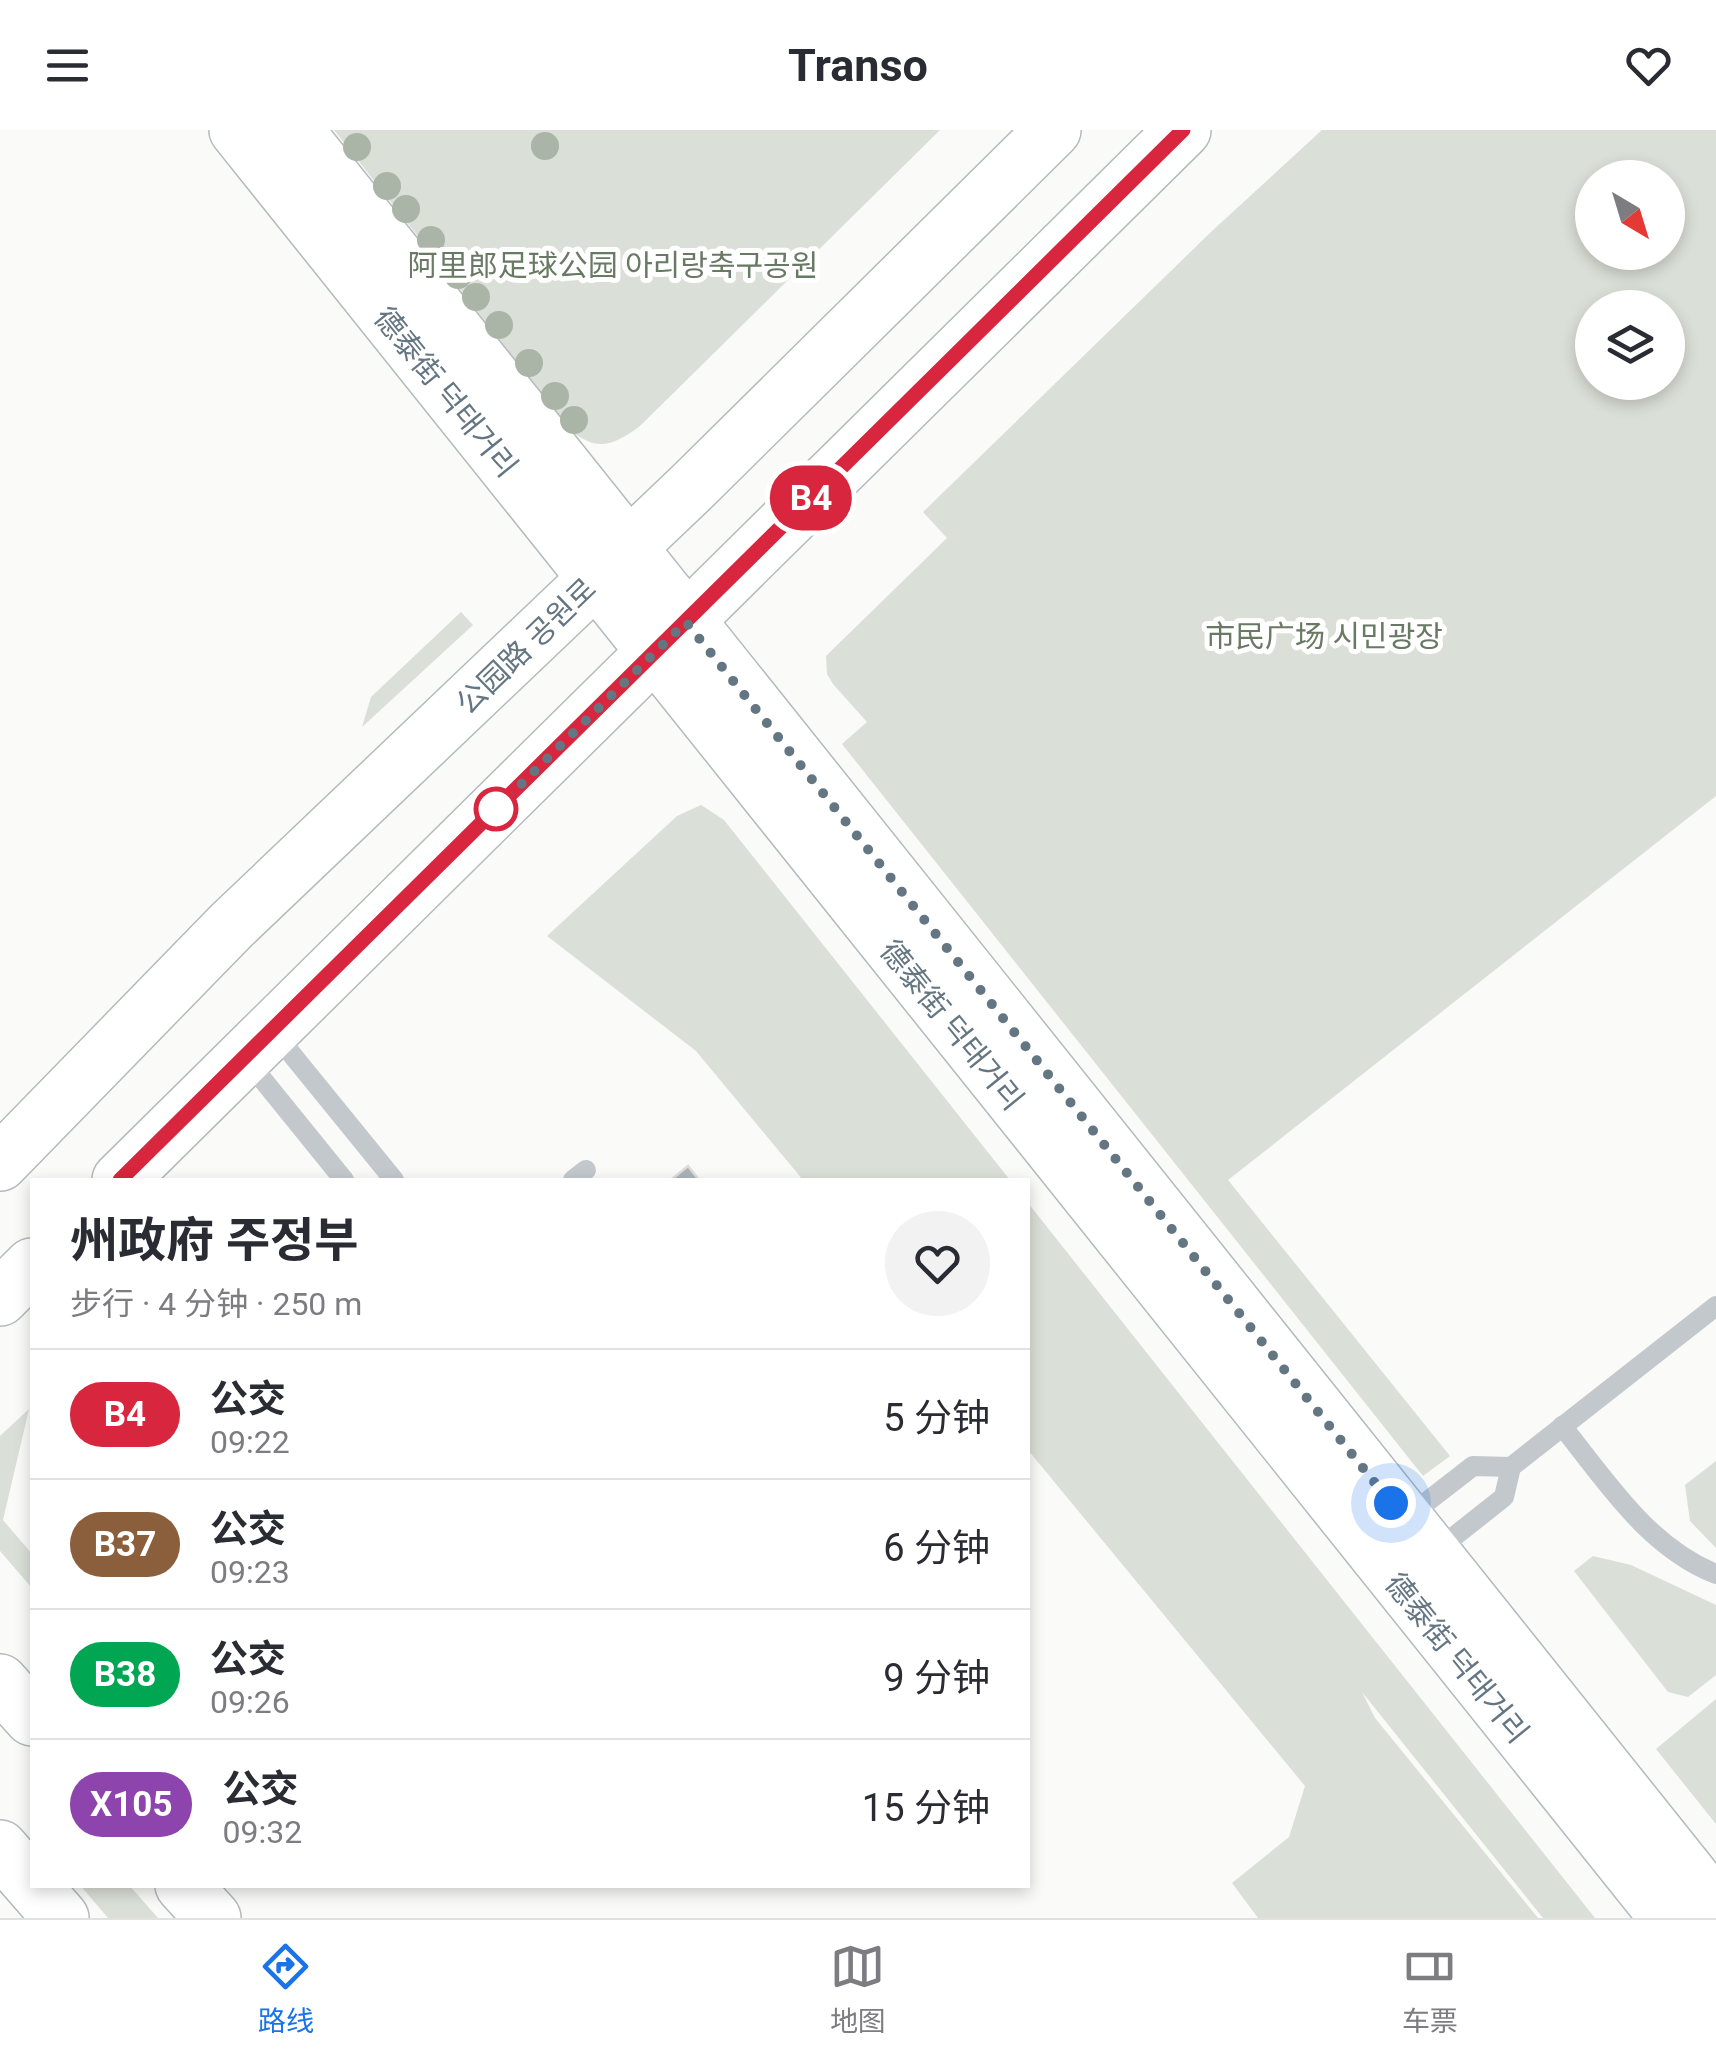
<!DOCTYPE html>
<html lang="zh">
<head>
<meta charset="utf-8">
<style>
  :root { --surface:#fff; --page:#f2f2f3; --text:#2b2b33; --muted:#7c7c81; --line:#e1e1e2; --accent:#1a73e8 }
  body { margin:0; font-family:Roboto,"Noto Sans SC","Noto Sans KR",sans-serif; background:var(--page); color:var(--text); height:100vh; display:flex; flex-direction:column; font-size:38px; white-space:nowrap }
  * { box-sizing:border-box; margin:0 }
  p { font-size:32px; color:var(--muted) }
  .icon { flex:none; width:55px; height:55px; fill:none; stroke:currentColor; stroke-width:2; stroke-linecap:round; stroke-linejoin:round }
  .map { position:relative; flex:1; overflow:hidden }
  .details { position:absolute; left:30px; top:1048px; width:1000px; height:710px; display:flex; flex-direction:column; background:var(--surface); border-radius:0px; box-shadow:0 5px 15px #0003 }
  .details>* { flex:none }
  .badge { padding:0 20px; border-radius:32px; font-size:35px; line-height:65px }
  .needle { width:65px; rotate:142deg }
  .buttons { position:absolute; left:1575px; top:30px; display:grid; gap:20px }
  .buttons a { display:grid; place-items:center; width:110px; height:110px; border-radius:50%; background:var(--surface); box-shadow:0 5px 15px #0003; font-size:50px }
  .you { position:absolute; width:50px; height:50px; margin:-25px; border:8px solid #fff; border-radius:50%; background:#1a73e8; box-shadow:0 0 0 15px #1a73e833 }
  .map>.badge { position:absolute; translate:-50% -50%; box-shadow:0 0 0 5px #fff }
  .round { display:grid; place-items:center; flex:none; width:105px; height:105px; border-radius:52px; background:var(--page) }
  .headline { display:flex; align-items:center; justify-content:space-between; height:170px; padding:0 40px }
  h1 { font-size:48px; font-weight:700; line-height:75px }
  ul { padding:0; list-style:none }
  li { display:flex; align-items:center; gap:30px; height:130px; padding:0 40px; border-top:2px solid var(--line) }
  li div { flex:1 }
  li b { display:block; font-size:38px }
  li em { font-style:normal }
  li .badge { min-width:110px; font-weight:700; text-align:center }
  header { display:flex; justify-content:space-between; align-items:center; height:130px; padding:0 40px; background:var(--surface); font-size:45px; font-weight:700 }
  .menu { display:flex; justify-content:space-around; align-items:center; height:140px; border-top:2px solid var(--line); background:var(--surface); font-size:28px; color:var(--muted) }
  .menu a { display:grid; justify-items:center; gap:5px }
  .menu .active { color:var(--accent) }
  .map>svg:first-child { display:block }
</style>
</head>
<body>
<header><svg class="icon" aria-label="menu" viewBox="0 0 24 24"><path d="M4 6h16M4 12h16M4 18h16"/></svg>Transo<svg class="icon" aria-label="heart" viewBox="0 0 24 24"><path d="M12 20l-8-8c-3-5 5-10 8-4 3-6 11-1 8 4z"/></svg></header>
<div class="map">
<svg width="1716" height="1788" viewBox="0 0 1716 1788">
  <rect width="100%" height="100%" fill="#fafaf8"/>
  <g fill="#dadfd7" fill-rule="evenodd">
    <path d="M334 0H940L640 296C614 315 597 323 571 300Z"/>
    <path d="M1322 0H1716V666L1228 1050 1450 1326 1423 1346 842 614 867 592 833 554 827 544 826 526 947 408 923 382 1212 101ZM1592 48H1668V122H1592ZM1592 178H1668V252H1592Z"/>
    <path d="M461 482 473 495 362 597 371 567Z"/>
    <path d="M701 675 724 690 1010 1050H803L696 921 547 806 677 686Z"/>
    <path d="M1028 1073 1595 1788H1543L1362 1562 1375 1588 1538 1788H1258L1232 1753 1289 1707 1305 1656 1028 1320Z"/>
    <path d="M29 1279 3 1390 32 1424V1458L0 1421V1306Z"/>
    <path d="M1716 1331V1418L1690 1391 1685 1355Z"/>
    <path d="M1593 1426 1631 1435 1716 1475V1545L1688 1567 1668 1562 1574 1441Z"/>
    <path d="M1716 1569V1694L1656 1619Z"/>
    <path d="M80 1755H129L158 1788H108Z"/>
  </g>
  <path fill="#aab3b9" stroke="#dcdcda" stroke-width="2.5" d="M688 1036 699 1050H671Z"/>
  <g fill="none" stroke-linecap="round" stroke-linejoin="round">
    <defs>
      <g id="secondary">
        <path d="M237 0 1668 1788"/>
        <path d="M295 0 1716 1778"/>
        <path d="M0 1552 32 1588"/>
        <path d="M0 1718 61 1788"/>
        <path d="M183 1755 213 1788"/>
      </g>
      <g id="primary">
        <path d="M0 1033 231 796 692 357 1053 0"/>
        <path d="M120 1050 1183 0"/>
        <path d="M0 1168 32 1136"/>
      </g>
    </defs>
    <use href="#secondary" stroke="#b3babf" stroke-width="58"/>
    <use href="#primary" stroke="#b5babe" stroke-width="58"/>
    <g stroke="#c3c8cc" stroke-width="20">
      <path d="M272 900 394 1050"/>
      <path d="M246 929 344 1050"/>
      <path d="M573 1050 586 1040"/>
      <path d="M1562 1296C1607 1352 1648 1417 1716 1444"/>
      <path d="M1406 1388 1473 1336 1511 1337"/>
      <path d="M1432 1424 1504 1367 1511 1337 1716 1176"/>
    </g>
    <use href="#secondary" stroke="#fff" stroke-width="55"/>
    <use href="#primary" stroke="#fff" stroke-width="55"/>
  </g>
  <g fill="#aab4a7">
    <circle cx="545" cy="16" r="14"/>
    <circle cx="357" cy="17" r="14"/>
    <circle cx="387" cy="56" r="14"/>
    <circle cx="406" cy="79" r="14"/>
    <circle cx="431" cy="110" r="14"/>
    <circle cx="458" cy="145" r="14"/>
    <circle cx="476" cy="167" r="14"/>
    <circle cx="499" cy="195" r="14"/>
    <circle cx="529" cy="233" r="14"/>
    <circle cx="555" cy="266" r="14"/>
    <circle cx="574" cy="290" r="14"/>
  </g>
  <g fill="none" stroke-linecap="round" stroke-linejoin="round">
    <defs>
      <path id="line" d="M120 1050 1183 0"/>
    </defs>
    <use href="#line" stroke="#fff" stroke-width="22"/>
    <use href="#line" stroke="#d7263d" stroke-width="15"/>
    <path stroke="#657683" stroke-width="10" stroke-dasharray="0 18" d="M496 679 686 492 1391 1373"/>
  </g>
  <circle fill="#fff" stroke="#d7263d" stroke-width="5" cx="496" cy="679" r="20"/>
  <g text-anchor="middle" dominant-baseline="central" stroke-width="10" stroke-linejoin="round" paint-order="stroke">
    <g font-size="30" fill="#687a64" stroke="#fff">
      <text x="613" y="135">阿里郎足球公园 아리랑축구공원</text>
      <text x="1324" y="506">市民广场 시민광장</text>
    </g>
    <g font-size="30" fill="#657683" stroke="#fff">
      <text transform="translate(446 262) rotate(51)">德泰街 덕태거리</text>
      <text transform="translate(526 516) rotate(-44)">公园路 공원로</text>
      <text transform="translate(952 895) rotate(51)">德泰街 덕태거리</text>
      <text transform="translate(1457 1528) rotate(51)">德泰街 덕태거리</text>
    </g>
  </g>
</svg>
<div class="buttons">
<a><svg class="needle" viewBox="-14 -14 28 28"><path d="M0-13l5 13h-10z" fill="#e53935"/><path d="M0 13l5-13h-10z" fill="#7c7c81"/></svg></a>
<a><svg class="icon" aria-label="layers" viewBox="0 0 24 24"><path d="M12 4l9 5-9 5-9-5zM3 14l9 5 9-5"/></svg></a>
</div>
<div class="you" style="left:1391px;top:1373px"></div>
<b class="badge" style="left:811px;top:368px;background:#d7263d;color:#fff">B4</b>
<section class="details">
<div class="headline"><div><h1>州政府 주정부</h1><p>步行 · 4 分钟 · 250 m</p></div><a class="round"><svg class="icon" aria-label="heart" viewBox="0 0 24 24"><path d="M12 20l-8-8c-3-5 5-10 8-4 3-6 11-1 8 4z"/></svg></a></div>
<ul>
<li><span class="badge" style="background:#d7263d;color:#fff">B4</span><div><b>公交</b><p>09:22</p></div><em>5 分钟</em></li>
<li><span class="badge" style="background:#8b5e3c;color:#fff">B37</span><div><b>公交</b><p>09:23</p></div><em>6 分钟</em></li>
<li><span class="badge" style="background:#00a651;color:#fff">B38</span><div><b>公交</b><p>09:26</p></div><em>9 分钟</em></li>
<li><span class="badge" style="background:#8e44ad;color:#fff">X105</span><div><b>公交</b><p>09:32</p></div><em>15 分钟</em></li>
</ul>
</section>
</div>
<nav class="menu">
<a class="active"><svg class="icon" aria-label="directions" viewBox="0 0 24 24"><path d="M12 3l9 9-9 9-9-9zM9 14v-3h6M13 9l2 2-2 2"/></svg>路线</a>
<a><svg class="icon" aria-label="map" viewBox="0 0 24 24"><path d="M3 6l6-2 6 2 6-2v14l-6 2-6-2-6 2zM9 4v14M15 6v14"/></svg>地图</a>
<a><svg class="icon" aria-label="tickets" viewBox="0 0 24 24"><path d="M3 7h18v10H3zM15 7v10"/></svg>车票</a>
</nav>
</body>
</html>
